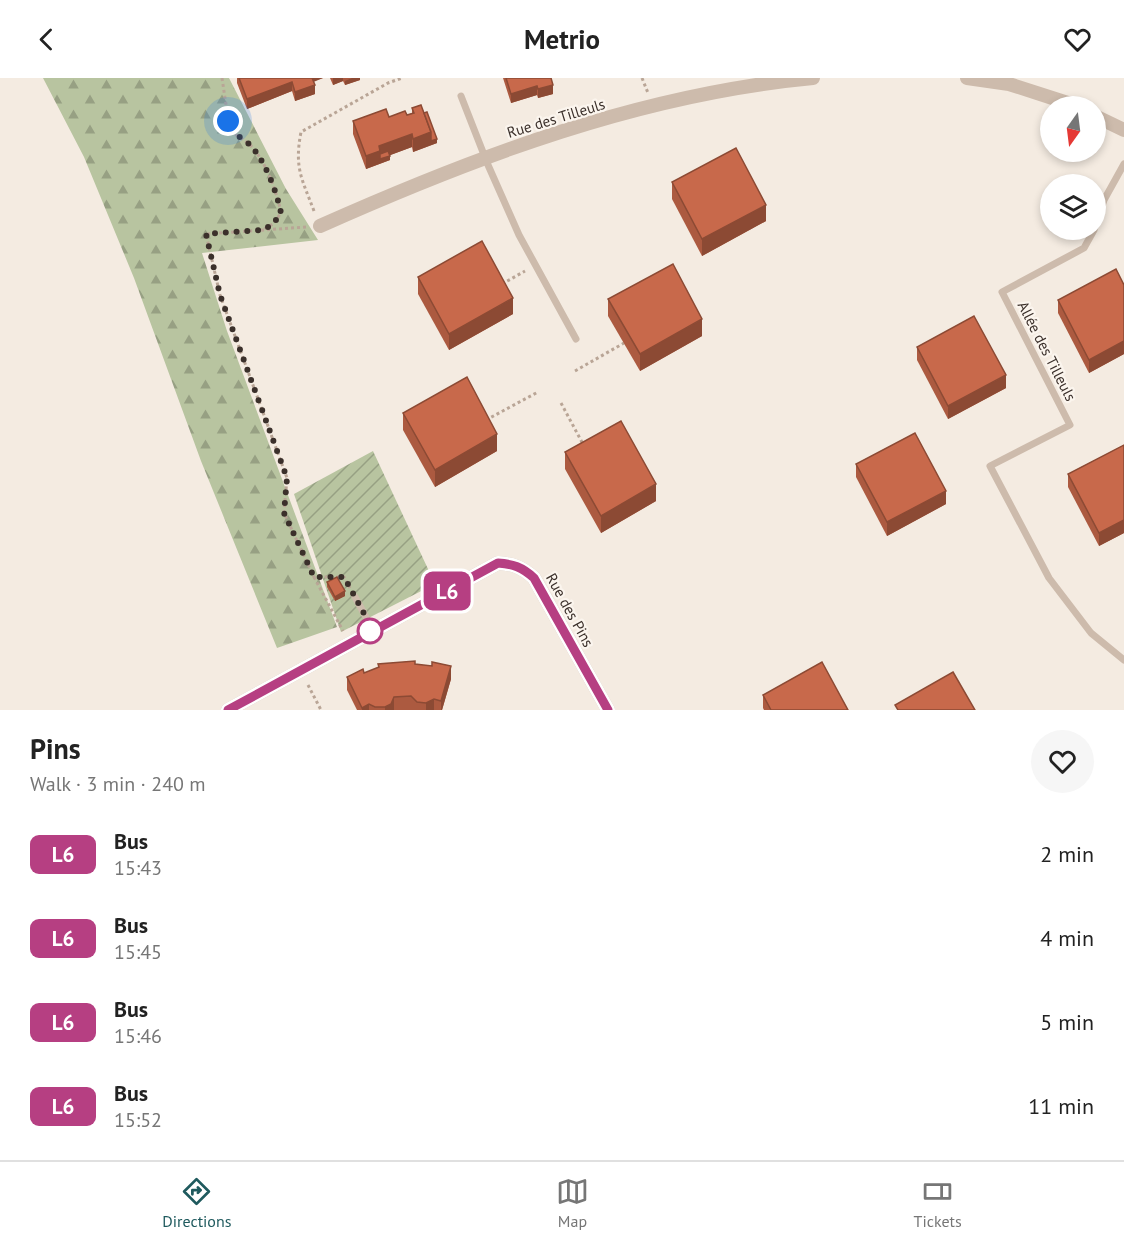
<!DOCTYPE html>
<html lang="en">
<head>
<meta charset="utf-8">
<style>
  :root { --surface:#fff; --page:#f6f6f6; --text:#222; --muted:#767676; --line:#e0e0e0; --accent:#1f5a5e }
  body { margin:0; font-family:"PT Sans",sans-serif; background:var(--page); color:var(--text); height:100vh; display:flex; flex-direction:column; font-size:22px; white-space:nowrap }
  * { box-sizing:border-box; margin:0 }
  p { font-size:20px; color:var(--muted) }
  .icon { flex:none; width:33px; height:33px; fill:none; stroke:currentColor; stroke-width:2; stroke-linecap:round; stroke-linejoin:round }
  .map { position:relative; height:632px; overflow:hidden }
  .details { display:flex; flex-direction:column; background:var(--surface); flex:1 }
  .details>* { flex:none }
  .badge { padding:0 12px; border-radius:9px; font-size:21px; line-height:39px }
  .needle { width:39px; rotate:194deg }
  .controls { position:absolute; left:1040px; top:18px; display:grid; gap:12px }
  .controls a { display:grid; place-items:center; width:66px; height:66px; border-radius:50%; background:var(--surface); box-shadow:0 3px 9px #0003; font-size:30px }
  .you { position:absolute; width:30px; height:30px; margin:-15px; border:4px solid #fff; border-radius:50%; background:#1a73e8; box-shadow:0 0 0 9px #1a73e833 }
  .map>.badge { position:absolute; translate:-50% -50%; box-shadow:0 0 0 3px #fff }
  .round { display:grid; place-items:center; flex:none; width:63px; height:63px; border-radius:32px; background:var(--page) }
  .overview { display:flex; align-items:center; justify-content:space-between; height:102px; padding:0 30px }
  h1 { font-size:28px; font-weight:800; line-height:45px }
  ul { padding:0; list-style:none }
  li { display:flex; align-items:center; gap:18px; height:84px; padding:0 30px }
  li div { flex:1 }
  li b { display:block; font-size:22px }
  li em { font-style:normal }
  li .badge { min-width:66px; font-weight:700; text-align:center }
  header { display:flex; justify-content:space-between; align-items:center; height:78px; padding:0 30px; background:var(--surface); font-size:27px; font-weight:800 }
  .menu { display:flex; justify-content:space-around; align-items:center; height:84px; border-top:2px solid var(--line); background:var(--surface); font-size:16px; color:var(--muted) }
  .menu a { display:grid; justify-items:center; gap:3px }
  .menu .on { color:var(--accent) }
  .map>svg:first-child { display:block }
</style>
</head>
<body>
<header><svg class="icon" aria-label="back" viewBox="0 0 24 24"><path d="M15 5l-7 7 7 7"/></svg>Metrio<svg class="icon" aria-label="heart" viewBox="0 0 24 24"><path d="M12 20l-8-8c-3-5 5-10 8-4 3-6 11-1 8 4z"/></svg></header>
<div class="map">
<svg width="1124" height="632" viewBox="0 0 1124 632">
  <defs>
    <pattern id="forest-firs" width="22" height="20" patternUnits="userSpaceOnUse" patternTransform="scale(1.5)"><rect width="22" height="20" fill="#b8c4a0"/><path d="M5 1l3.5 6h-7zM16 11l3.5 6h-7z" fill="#97a083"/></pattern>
    <pattern id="garden-furrows" width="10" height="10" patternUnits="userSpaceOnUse" patternTransform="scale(1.5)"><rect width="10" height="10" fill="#b8c4a0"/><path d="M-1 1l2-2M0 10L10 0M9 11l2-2" fill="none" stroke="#97a083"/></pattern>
  </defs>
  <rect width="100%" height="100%" fill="#f4ebe1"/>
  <path fill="url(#forest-firs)" d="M43 0H229L286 111 318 162 202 175 227 253 337 549 277 570 201 383 134 200 84 79Z"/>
  <path fill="url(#garden-furrows)" d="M373 373 435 506 341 554 294 416Z"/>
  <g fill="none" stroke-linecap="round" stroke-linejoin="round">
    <g stroke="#b9a596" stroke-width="3" stroke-dasharray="3 3" stroke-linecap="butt">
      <path d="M222 0 230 53C236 57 243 61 249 66 265 81 277 114 281 135L273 146 264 151"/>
      <path d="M642 0 648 15"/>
      <path d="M314 133C302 101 294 90 301 54L388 5 402 0"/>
      <path d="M306 149 206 156 220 217 287 400 284 435 314 499H344L350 510"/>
      <path d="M502 206 525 193"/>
      <path d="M575 293 624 265"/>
      <path d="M561 325 584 368"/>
      <path d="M486 342 538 314"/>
      <path d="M314 499 343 553"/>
      <path d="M308 607 321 632"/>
    </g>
    <g stroke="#cdbbac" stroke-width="7">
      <path d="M461 18 488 87 519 157 576 261"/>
      <path d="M1095 148 1104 122 1124 86"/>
      <path d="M1094 152 1084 170 1002 214 1070 347 990 388 1049 500 1091 555 1124 582"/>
      <path d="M355 519 373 552"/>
    </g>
    <g stroke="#cdbbac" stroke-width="14">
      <path d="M967 0 1009 6 1077 28"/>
      <path d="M1095 38 1124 52"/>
      <path d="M320 148C477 78 641 16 813 0"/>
      <path d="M228 632 498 485C513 486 522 489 534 500L608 632"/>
    </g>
  </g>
  <g fill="#ac5a40">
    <path d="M237 0H323L314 3 315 16 295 23 292 13 247 31 237 5Z"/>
    <path d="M330 0H360V2L345 7 343 3 333 7Z"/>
    <path d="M503 0H551L553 16 538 20 537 17 511 25Z"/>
    <path d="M412 30 437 65 413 74 412 69 390 77V82L366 91 353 56V43L407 37 412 35Z"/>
    <path d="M672 104 766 143 702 178 672 121Z"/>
    <path d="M418 199 513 236 449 272 418 216Z"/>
    <path d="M1124 207V276L1089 295 1058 235V222Z"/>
    <path d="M608 221 702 258 640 293 608 238Z"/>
    <path d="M917 269 1006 310 948 341 917 282Z"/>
    <path d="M403 335 497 373 435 409 403 352Z"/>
    <path d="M1124 367V455L1099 468 1068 409V396Z"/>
    <path d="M565 374 656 423 601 455 565 391Z"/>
    <path d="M856 386 946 426 887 458 856 399Z"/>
    <path d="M327 504 345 518 335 523 327 509Z"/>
    <path d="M378 586H415L451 601 442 632H357L347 612V599L364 595 378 590Z"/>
    <path d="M763 617 848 632H764L763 630Z"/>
  </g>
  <g fill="#8c4a34">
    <path d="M311 0H323L311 5Z"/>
    <path d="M333 0H343V3L333 7Z"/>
    <path d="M352 0H360V2L345 7V3Z"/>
    <path d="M292 4V13L247 31V21Z"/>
    <path d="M315 7V16L295 23V14Z"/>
    <path d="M553 7V16L538 20V11Z"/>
    <path d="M537 8V17L511 25V16Z"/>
    <path d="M431 54 437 61V65L413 74V61Z"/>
    <path d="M412 56V69L380 81 390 78V82L366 91V78L379 68Z"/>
    <path d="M766 127V143L702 178V161Z"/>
    <path d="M513 220V236L449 272V256Z"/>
    <path d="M702 241V258L640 293V276Z"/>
    <path d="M1124 263V276L1089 295V282Z"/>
    <path d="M1006 297V310L948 341V328Z"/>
    <path d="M497 356V373L435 409V392Z"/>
    <path d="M656 406V423L601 455V438Z"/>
    <path d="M946 413V426L887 458V444Z"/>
    <path d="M1124 442V455L1099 468V455Z"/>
    <path d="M345 513V518L335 523V519Z"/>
    <path d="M451 588V601L442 632H441V623Z"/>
    <path d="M394 619V632H385V629Z"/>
    <path d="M434 621V632H426V625Z"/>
    <path d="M369 626V632H362V630Z"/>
  </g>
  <g fill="#c8694b" stroke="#8c4a34" stroke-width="1.5">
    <path d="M239 0H312L315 7 295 14 292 4 247 21Z"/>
    <path d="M506 0H551L553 7 538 11 537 8 511 16Z"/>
    <path d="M421 27 431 54 413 61 412 56 379 68 380 73 366 78 353 43 386 31 389 39 405 33 407 37 414 35 412 30Z"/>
    <path d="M427 34 437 61 431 63V54L424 35Z"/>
    <path d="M736 70 766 127 702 161 672 104Z"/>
    <path d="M388 73 390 78 380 81V76Z"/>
    <path d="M482 163 513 220 449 256 418 199Z"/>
    <path d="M673 186 702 241 640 276 608 221Z"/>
    <path d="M1116 191 1124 207V263L1089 282 1058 222Z"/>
    <path d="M974 238 1006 297 948 328 917 269Z"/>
    <path d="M467 299 497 356 435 392 403 335Z"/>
    <path d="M621 343 656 406 601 438 565 374Z"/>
    <path d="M915 355 946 413 887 444 856 386Z"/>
    <path d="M1124 367V442L1099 455 1068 396Z"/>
    <path d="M337 499 345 513 335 519 327 504Z"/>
    <path d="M415 583V586L432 588V584L451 588 441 623 434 621 426 625 417 624 411 618 394 619 391 626 385 629H375L369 626 362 630 347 599 363 591 364 595 379 589 378 586Z"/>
    <path d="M822 584 848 632H771L763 617Z"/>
    <path d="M953 594 975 632H898L895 627Z"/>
  </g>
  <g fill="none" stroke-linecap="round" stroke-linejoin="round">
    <defs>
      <path id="line" d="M228 632 498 485C513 486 522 489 534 500L608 632"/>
    </defs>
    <use href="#line" stroke="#fff" stroke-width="14"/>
    <use href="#line" stroke="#b63f82" stroke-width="9"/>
    <path stroke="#3b302b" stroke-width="6" stroke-dasharray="0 10.8" d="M228 43 230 53C236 57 244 61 249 66 265 81 277 115 281 135L273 146 263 152 206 156 220 217 287 400 284 435 314 499H344L373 552 370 553"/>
  </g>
  <circle fill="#fff" stroke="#b63f82" stroke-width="3" cx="370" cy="553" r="12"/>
  <g text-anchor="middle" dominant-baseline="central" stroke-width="4.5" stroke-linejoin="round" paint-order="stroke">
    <g font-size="15" fill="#3b302b" stroke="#fbf5ee">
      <text transform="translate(556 40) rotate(-17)">Rue des Tilleuls</text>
      <text transform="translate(1047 273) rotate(63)">Allée des Tilleuls</text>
      <text transform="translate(570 532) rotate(61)">Rue des Pins</text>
    </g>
  </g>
</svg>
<div class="controls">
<a><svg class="needle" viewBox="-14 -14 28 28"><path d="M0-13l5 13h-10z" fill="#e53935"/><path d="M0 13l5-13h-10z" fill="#767676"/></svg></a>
<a><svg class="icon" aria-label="layers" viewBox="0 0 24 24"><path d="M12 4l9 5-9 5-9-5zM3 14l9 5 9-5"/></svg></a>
</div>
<div class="you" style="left:228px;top:43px"></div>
<b class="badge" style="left:447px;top:513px;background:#b63f82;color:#fff">L6</b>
</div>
<section class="details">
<div class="overview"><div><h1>Pins</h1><p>Walk · 3 min · 240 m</p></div><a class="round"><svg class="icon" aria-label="heart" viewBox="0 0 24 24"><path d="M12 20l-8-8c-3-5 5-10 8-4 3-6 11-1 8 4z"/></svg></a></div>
<ul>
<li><span class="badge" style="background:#b63f82;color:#fff">L6</span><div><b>Bus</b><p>15:43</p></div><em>2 min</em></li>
<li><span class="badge" style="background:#b63f82;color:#fff">L6</span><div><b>Bus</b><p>15:45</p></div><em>4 min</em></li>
<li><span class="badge" style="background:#b63f82;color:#fff">L6</span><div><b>Bus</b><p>15:46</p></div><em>5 min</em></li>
<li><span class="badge" style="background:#b63f82;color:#fff">L6</span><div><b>Bus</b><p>15:52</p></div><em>11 min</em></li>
</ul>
</section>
<nav class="menu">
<a class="on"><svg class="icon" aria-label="directions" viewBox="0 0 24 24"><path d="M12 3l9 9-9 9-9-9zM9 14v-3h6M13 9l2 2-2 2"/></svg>Directions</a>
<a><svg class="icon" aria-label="map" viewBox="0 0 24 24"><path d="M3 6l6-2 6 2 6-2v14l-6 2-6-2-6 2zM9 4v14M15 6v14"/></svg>Map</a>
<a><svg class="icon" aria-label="tickets" viewBox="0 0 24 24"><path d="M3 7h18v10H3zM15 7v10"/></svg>Tickets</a>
</nav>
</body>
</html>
